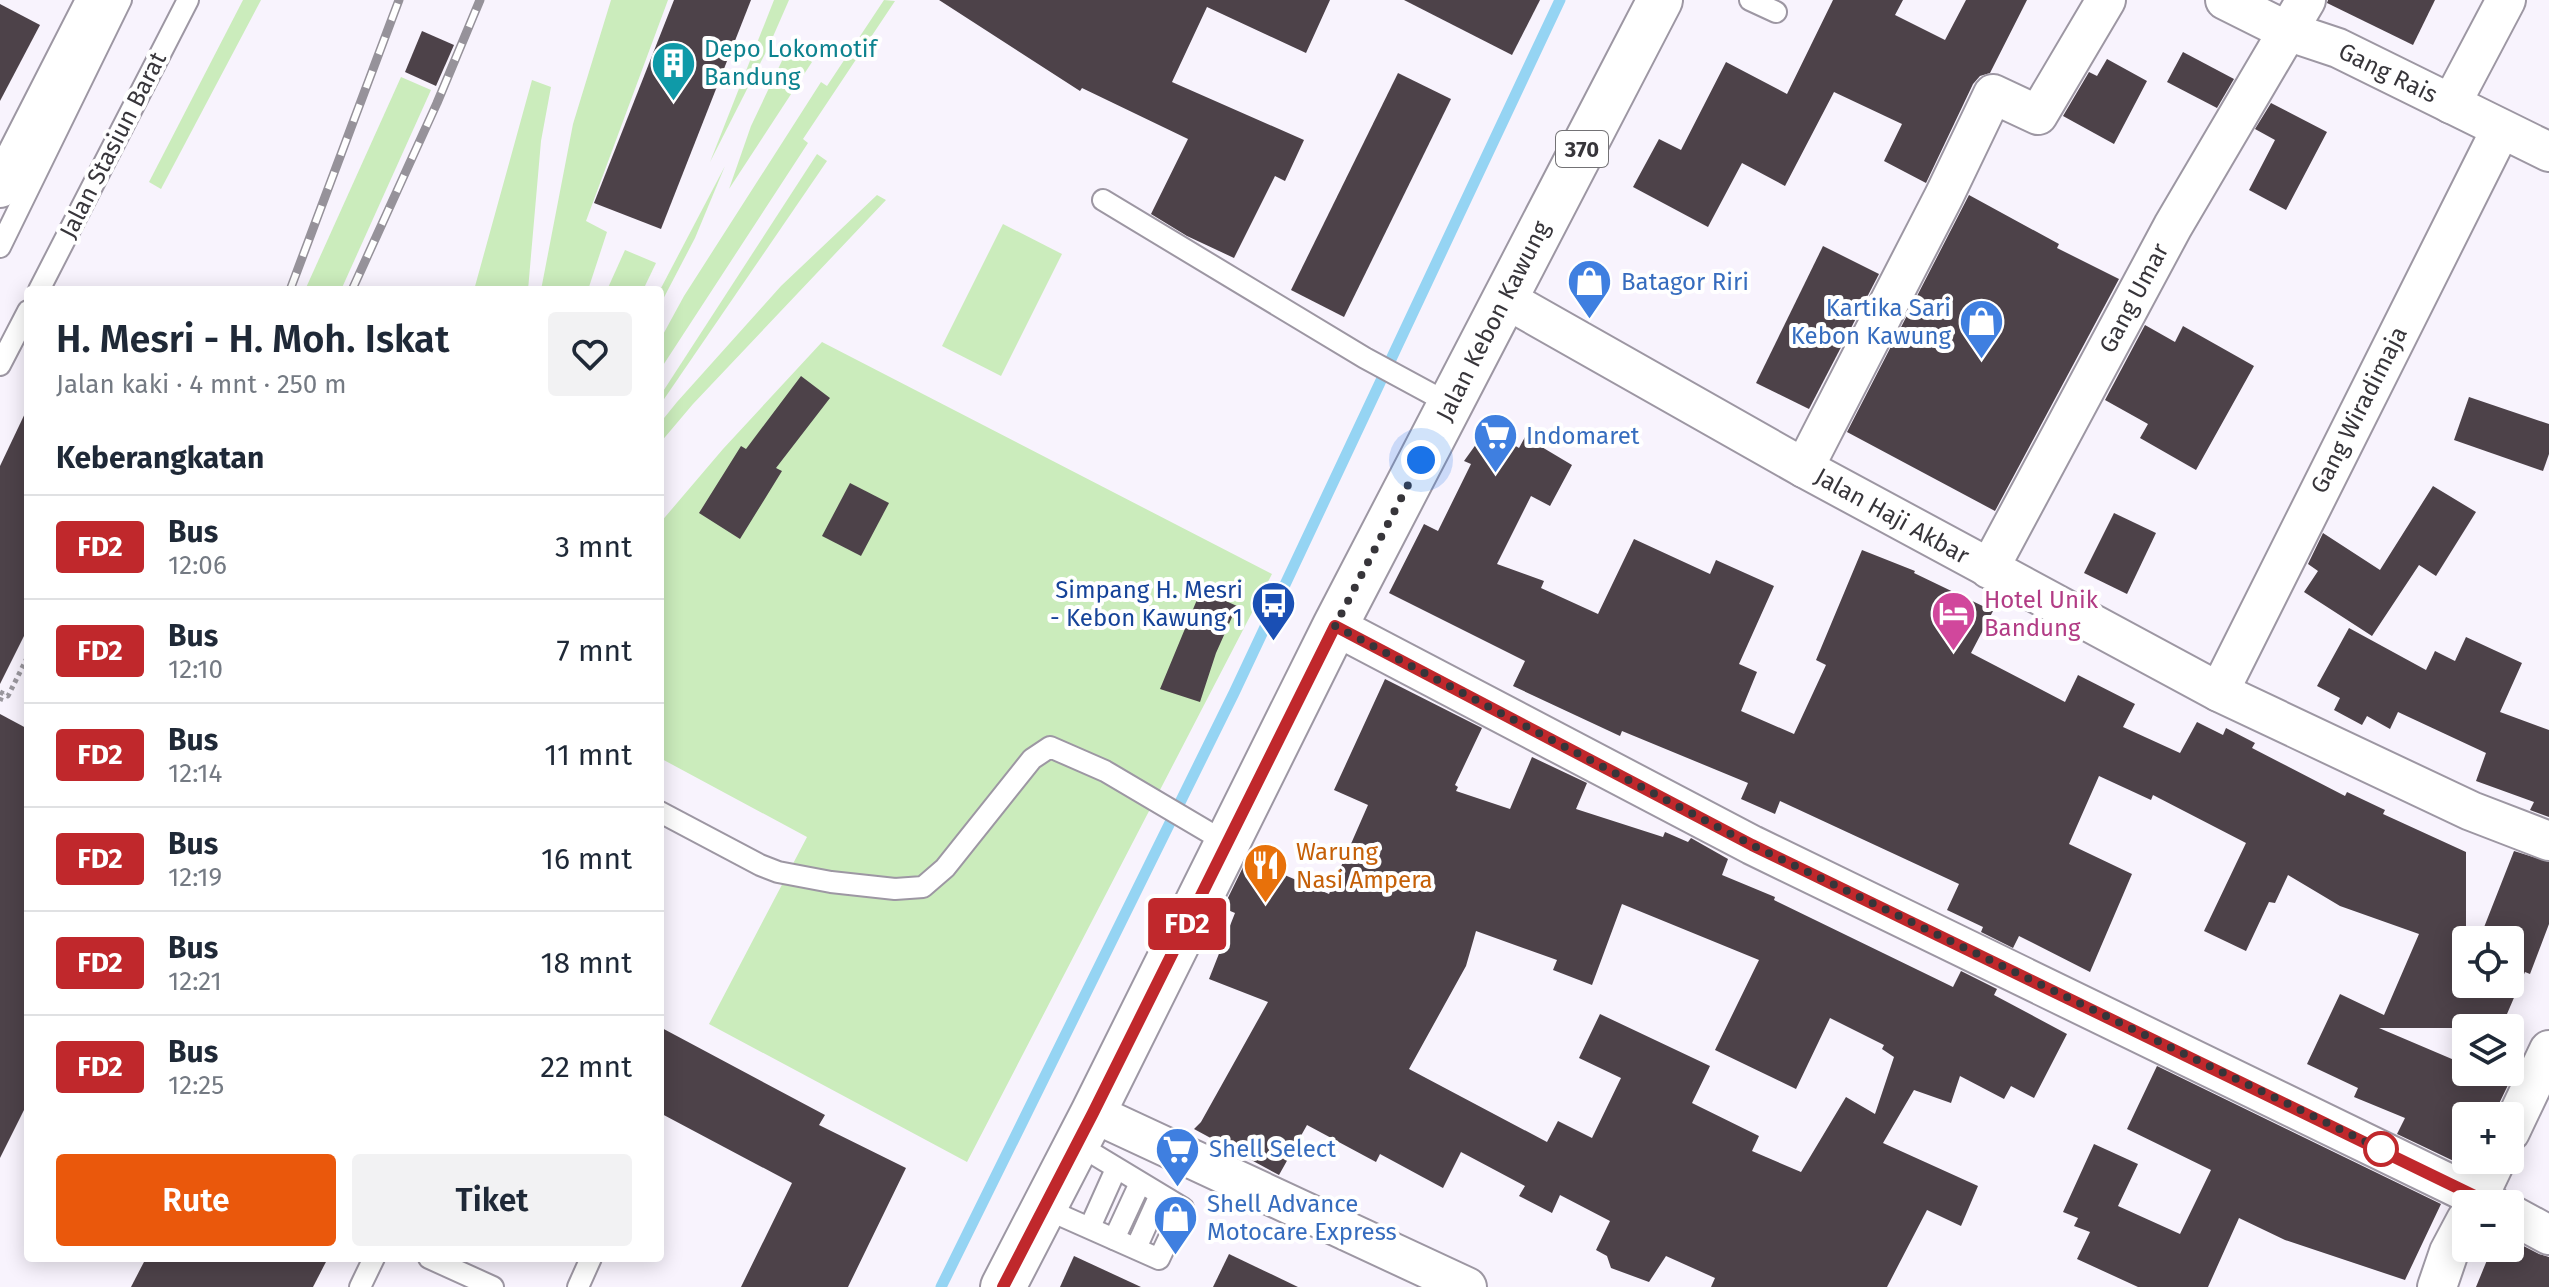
<!DOCTYPE html>
<html lang="id">
<head>
<meta charset="utf-8">
<style>
  :root { --surface:#fff; --page:#f2f2f3; --text:#1f2937; --muted:#747a83; --line:#e0e1e3; --accent:#ea580c }
  body { margin:0; font-family:"Fira Sans",sans-serif; background:var(--page); color:var(--text); height:100vh; display:flex; flex-direction:column; font-size:30px; white-space:nowrap }
  * { box-sizing:border-box; margin:0 }
  p { font-size:26px; color:var(--muted) }
  .icon { flex:none; width:44px; height:44px; fill:none; stroke:currentColor; stroke-width:2; stroke-linecap:round; stroke-linejoin:round }
  .map { position:relative; flex:1; overflow:hidden }
  .side { position:absolute; left:24px; top:286px; width:640px; height:976px; display:flex; flex-direction:column; background:var(--surface); border-radius:8px; box-shadow:0 4px 20px #0003 }
  .side>* { flex:none }
  .badge { padding:0 16px; border-radius:6px; font-size:28px; line-height:52px }
  .controls { position:absolute; left:2452px; top:926px; display:grid; gap:16px }
  .controls a { display:grid; place-items:center; width:72px; height:72px; border-radius:8px; background:var(--surface); box-shadow:0 4px 20px #0003; font-size:40px }
  .you { position:absolute; width:40px; height:40px; margin:-20px; border:6px solid #fff; border-radius:50%; background:#1a73e8; box-shadow:0 0 0 12px #1a73e833 }
  .map>.badge { position:absolute; translate:-50% -50%; box-shadow:0 0 0 4px #fff }
  h2 { padding:0 32px; font-size:30px; line-height:72px }
  .round { display:grid; place-items:center; flex:none; width:84px; height:84px; border-radius:8px; background:var(--page) }
  .head { display:flex; align-items:center; justify-content:space-between; height:136px; padding:0 32px }
  h1 { font-size:38px; font-weight:600; line-height:60px }
  .button { display:flex; gap:16px; margin-top:auto; padding:16px 32px }
  .button a { flex:1; height:92px; border-radius:8px; background:var(--accent); color:#fff; font-size:32px; font-weight:600; line-height:92px; text-align:center }
  .button a+a { background:var(--page); color:var(--text) }
  ul { padding:0; list-style:none }
  li { display:flex; align-items:center; gap:24px; height:104px; padding:0 32px; border-top:2px solid var(--line) }
  li div { flex:1 }
  li b { display:block; font-size:30px }
  li em { font-style:normal }
  li .badge { min-width:88px; font-weight:700; text-align:center }
  .map>svg:first-child { display:block }
</style>
</head>
<body>
<div class="map">
<svg width="2549" height="1287" viewBox="0 0 2549 1287">
  <rect width="100%" height="100%" fill="#f8f3fd"/>
  <g fill="#cbecbc">
    <path d="M243 0H261L161 189 149 182Z"/>
    <path d="M611 0H668L586 221 607 232 588 290H541L573 124Z"/>
    <path d="M774 0H789L768 48 710 162Z"/>
    <path d="M884 0 895 1 803 139 808 143 660 370V340L684 296 821 82 827 86Z"/>
    <path d="M789 46 812 62 729 189 751 126Z"/>
    <path d="M401 77 431 90 341 290H305Z"/>
    <path d="M532 80 551 87 541 141 528 290H474Z"/>
    <path d="M817 154 827 161 660 405V396Z"/>
    <path d="M725 166 695 238 660 305V290Z"/>
    <path d="M877 195 886 200 693 404 660 443V423L677 402 781 286Z"/>
    <path d="M1003 224 1062 254 1001 376 942 346Z"/>
    <path d="M625 250 656 263 643 290H607Z"/>
    <path d="M822 342 1272 574 967 1162 709 1024 807 837 660 758V523L723 449Z"/>
  </g>
  <g fill="none" stroke-linecap="round" stroke-linejoin="round">
    <path stroke="#95d4f3" stroke-width="11" d="M941 1287 1234 693 1560 0"/>
  </g>
  <g fill="#4d4249" fill-rule="evenodd">
    <path d="M674 0H751L661 229 594 203Z"/>
    <path d="M939 0H1330L1306 53 1207 7 1172 82 1304 140 1285 181 1275 176 1234 258 1187 236 1151 214 1188 139 1082 88 1080 91Z"/>
    <path d="M1404 0H1540L1512 55Z"/>
    <path d="M1833 0H1903L1895 15 1945 40 1966 0H2027L1990 73 1980 76 1973 84 1926 183 1884 161 1902 124 1834 92 1785 186 1742 163 1708 227 1633 187 1659 139 1681 150 1726 62 1787 94Z"/>
    <path d="M2328 0H2435L2413 45 2327 3Z"/>
    <path d="M0 4 40 25 0 101Z"/>
    <path d="M422 31 454 45 436 86 405 72Z"/>
    <path d="M2183 52 2234 79 2217 108 2167 82Z"/>
    <path d="M2107 59 2147 81 2114 144 2063 116 2089 72 2097 76Z"/>
    <path d="M1398 73 1451 99 1344 317 1291 290Z"/>
    <path d="M2271 103 2327 132 2286 210 2249 190 2275 140 2255 129Z"/>
    <path d="M1969 195 2059 244 2057 248 2119 279 1995 511 1847 432Z"/>
    <path d="M1823 246 1879 274 1809 409 1756 383Z"/>
    <path d="M2145 325 2175 342 2183 326 2254 366 2196 470 2140 438 2148 424 2105 400Z"/>
    <path d="M801 376 830 398 776 468 782 471 740 539 699 513 741 446 746 449Z"/>
    <path d="M2469 397 2549 424V454L2543 471 2454 440Z"/>
    <path d="M28 407V628L0 684V466Z"/>
    <path d="M1487 429 1519 448 1525 437 1572 465 1550 506 1531 496 1497 564 1544 581 1541 588 1598 614 1634 539 1710 574 1716 560 1774 586 1739 664 1757 672 1741 711 1794 734 1826 665 1816 660 1862 550 1915 571 1914 573 1993 611 1971 653 2065 702 2078 675 2135 704 2123 727 2180 753 2197 722 2223 735 2226 728 2255 743 2252 748 2345 796 2347 792 2385 810 2383 814 2466 852V984H2510V940H2479L2514 851 2549 862V924L2530 974 2525 972 2501 1028H2379L2466 1065V1072H2484L2509 1083 2493 1116H2466V1151L2460 1164 2397 1134 2405 1118 2354 1097 2358 1088 2307 1064 2340 994 2384 1015 2419 934 2340 906 2288 875 2275 903 2269 902 2246 951 2204 931 2246 843 2153 795 2151 800 2099 776 2069 844 2132 874 2090 972 2019 936 2013 948 1981 932 1983 927 1947 910 1959 884 1780 801 1775 814 1741 799 1748 783 1622 731 1620 736 1513 686 1525 661 1389 593 1424 524 1438 531 1471 464 1464 461Z"/>
    <path d="M850 483 889 503 861 556 822 536Z"/>
    <path d="M2433 486 2476 512 2436 576 2419 565 2372 636 2304 592 2318 571 2308 564 2323 533 2380 570Z"/>
    <path d="M2114 513 2156 533 2127 594 2084 573Z"/>
    <path d="M1201 590 1237 606 1216 653 1200 702 1160 689Z"/>
    <path d="M2349 628 2426 670 2435 651 2455 661 2466 637 2522 663 2500 712 2549 730V817L2530 810 2534 802 2476 781 2486 753 2398 712 2390 729 2367 716 2362 725 2334 710 2340 698 2317 686Z"/>
    <path d="M1385 679 1482 728 1455 785 1458 787 1456 791 1510 809 1532 757 1587 783 1576 809 1663 837 1665 832 1688 842 1691 838 1728 859 1722 875 1775 897 1774 900 1953 987 1961 971 1997 989 1994 995 2067 1034 2034 1098 2011 1086 2004 1099 1960 1076 1951 1103 1914 1090 1883 1143 1978 1186 1961 1226 1927 1210 1887 1287H1711L1715 1278 1666 1256 1649 1282 1611 1268 1607 1256 1596 1250 1610 1221 1560 1195 1552 1213 1519 1196 1525 1186 1461 1152 1443 1188 1380 1154 1376 1162 1307 1125 1279 1175 1194 1129 1201 1122 1268 1002 1209 979 1235 913 1223 908 1247 859 1329 894 1368 805 1334 790ZM1622 904 1759 960 1715 1050 1796 1089 1830 1018 1884 1045 1882 1049 1894 1057 1875 1114 1846 1097 1801 1172 1752 1151 1759 1136 1692 1103 1710 1066 1600 1014 1579 1058 1621 1078 1592 1138 1558 1121 1547 1142 1409 1069 1466 966 1476 931 1557 960 1553 970 1592 985Z"/>
    <path d="M0 714 28 729V1102L0 1158Z"/>
    <path d="M660 1027 825 1115 819 1125 906 1168 848 1287H741L792 1183 660 1113Z"/>
    <path d="M2157 1066 2441 1204 2405 1280 2285 1240 2239 1218 2208 1287H2138L2077 1259 2090 1232 2074 1226 2078 1218 2063 1212 2094 1144 2138 1164 2118 1206 2180 1234 2211 1170 2127 1129Z"/>
    <path d="M2510 1239 2539 1254 2549 1257V1287H2476L2492 1248H2510Z"/>
    <path d="M1229 1254 1298 1287H1213Z"/>
    <path d="M1074 1256 1141 1287H1060Z"/>
    <path d="M146 1258H328L313 1287H131Z"/>
  </g>
  <g fill="none" stroke-linecap="round" stroke-linejoin="round">
    <defs>
      <g id="service">
        <path d="M1750 0 1776 12"/>
        <path d="M1103 200 1365 358 1450 404"/>
        <path d="M0 247 121 0"/>
        <path d="M39 290 188 0"/>
        <path d="M0 365 28 311"/>
        <path d="M660 812 760 865 778 872 831 882 895 889 923 887 945 868 1032 759 1050 747 1105 771 1227 843"/>
        <path d="M1044 1208 1159 1259 1183 1208 1077 1144"/>
        <path d="M1090 1227 1116 1169"/>
        <path d="M1114 1239 1140 1183"/>
        <path d="M1136 1248 1160 1195"/>
        <path d="M429 1258 493 1287"/>
        <path d="M360 1287 374 1258"/>
        <path d="M578 1287 591 1258"/>
      </g>
      <g id="minor">
        <path d="M2225 0 2287 31 2338 48 2549 152"/>
        <path d="M2451 104 2506 0"/>
        <path d="M0 188 96 0"/>
        <path d="M1504 298 1804 468 2219 692 2471 811 2549 841"/>
        <path d="M1804 468 1944 196 1993 94 2038 115 2106 0"/>
        <path d="M1989 569 2173 226 2306 0"/>
        <path d="M1335 626 1752 845 2491 1204"/>
        <path d="M2219 692 2501 129"/>
        <path d="M1093 1113 1467 1287"/>
        <path d="M2510 1132 2549 1050"/>
        <path d="M2475 1204 2496 1160"/>
        <path d="M2510 1214 2549 1235"/>
        <path d="M2437 1287 2449 1252 2466 1220"/>
      </g>
      <path id="primary" d="M1003 1287 1093 1113 1335 626 1660 0"/>
    </defs>
    <use href="#service" stroke="#9d97a3" stroke-width="24"/>
    <use href="#minor" stroke="#9d97a3" stroke-width="42"/>
    <use href="#primary" stroke="#9d97a3" stroke-width="48"/>
    <g stroke="#9a979e" stroke-width="5" stroke-dasharray="4 4" stroke-linecap="butt">
      <path d="M0 692 8 696 28 656"/>
      <path d="M0 701 3 693"/>
    </g>
    <use href="#service" stroke="#fff" stroke-width="20"/>
    <use href="#minor" stroke="#fff" stroke-width="38"/>
    <use href="#primary" stroke="#fff" stroke-width="44"/>
    <defs>
      <g id="rail">
        <path d="M290 290 399 0"/>
        <path d="M352 290 437 103 480 0"/>
      </g>
    </defs>
    <use href="#rail" stroke="#96929a" stroke-width="9"/>
    <use href="#rail" stroke="#fff" stroke-width="6" stroke-dasharray="18" stroke-linecap="butt"/>
  </g>
  <g fill="none" stroke-linecap="round" stroke-linejoin="round">
    <defs>
      <path id="line" d="M1003 1287 1093 1113 1335 626 1752 845 2491 1204"/>
    </defs>
    <use href="#line" stroke="#fff" stroke-width="18"/>
    <use href="#line" stroke="#c0282c" stroke-width="12"/>
    <path stroke="#37353a" stroke-width="8" stroke-dasharray="0 14.4" d="M1421 460 1335 626 1752 845 2381 1149"/>
  </g>
  <defs>
    <symbol id="building-pin" viewBox="-11 -11 22 30"><path d="M0 17L-7.5 6A9.5 9.5 0 1 1 7.5 6Z" fill="#0f9aa8" stroke="#fff"/><path d="M-4-6H4V6H1V3H-1V6H-4ZM-2.5-4.3h1.7v1.8h-1.7ZM.8-4.3h1.7v1.8H.8ZM-2.5-1h1.7V.8h-1.7ZM.8-1h1.7V.8H.8Z" fill="#fff"/></symbol>
    <symbol id="shop-pin" viewBox="-11 -11 22 30"><path d="M0 17L-7.5 6A9.5 9.5 0 1 1 7.5 6Z" fill="#3f7fe0" stroke="#fff"/><path d="M-5-2.5h2.3a2.7 3.5 0 0 1 5.4 0H5L5.5 6h-11ZM-1.5-2.5h3a1.5 2.3 0 0 0-3 0Z" fill="#fff"/></symbol>
    <symbol id="supermarket-pin" viewBox="-11 -11 22 30"><path d="M0 17L-7.5 6A9.5 9.5 0 1 1 7.5 6Z" fill="#3f7fe0" stroke="#fff"/><path d="M-6-5.5h2.5l.6 2H6L4.5 2H-2.5L-4.4-4H-6ZM-1.5 3.2a1.3 1.3 0 1 0 .1 0ZM3 3.2a1.3 1.3 0 1 0 .1 0Z" fill="#fff"/></symbol>
    <symbol id="bus-pin" viewBox="-11 -11 22 30"><path d="M0 17L-7.5 6A9.5 9.5 0 1 1 7.5 6Z" fill="#1a4fb4" stroke="#fff"/><path d="M-5-6H5V4H4V6H2V4H-2V6H-4V4H-5ZM-3.5-4V0h7V-4ZM-3.5 1.2v1.5H-2V1.2ZM2 1.2v1.5H3.5V1.2Z" fill="#fff"/></symbol>
    <symbol id="hotel-pin" viewBox="-11 -11 22 30"><path d="M0 17L-7.5 6A9.5 9.5 0 1 1 7.5 6Z" fill="#d1479c" stroke="#fff"/><path d="M-6-4.5h1.5V1H6V5H4.5V3h-9V5H-6ZM-4 0a1.8 1.8 0 1 1 3.6 0ZM.5 0V-2.5h3Q6-2.5 6 0Z" fill="#fff"/></symbol>
    <symbol id="restaurant-pin" viewBox="-11 -11 22 30"><path d="M0 17L-7.5 6A9.5 9.5 0 1 1 7.5 6Z" fill="#e8710a" stroke="#fff"/><path d="M-5-6h1v4h1v-4h1v4h1v-4h1v5L-1.5 .5V6h-2V.5L-5-1ZM5-6V6H3V1.5H1.5Q1.5-4 5-6Z" fill="#fff"/></symbol>
  </defs>
  <g fill-rule="evenodd">
    <use href="#building-pin" x="648" y="38" width="51" height="69"/>
    <use href="#shop-pin" x="1564" y="256" width="51" height="69"/>
    <use href="#shop-pin" x="1956" y="296" width="51" height="69"/>
    <use href="#supermarket-pin" x="1470" y="410" width="51" height="69"/>
    <use href="#bus-pin" x="1248" y="578" width="51" height="69"/>
    <use href="#hotel-pin" x="1928" y="588" width="51" height="69"/>
    <use href="#restaurant-pin" x="1240" y="840" width="51" height="69"/>
    <use href="#supermarket-pin" x="1152" y="1124" width="51" height="69"/>
    <use href="#shop-pin" x="1150" y="1192" width="51" height="69"/>
  </g>
  <circle fill="#fff" stroke="#c0282c" stroke-width="4" cx="2381" cy="1149" r="16"/>
  <g text-anchor="middle" dominant-baseline="central" stroke-width="8" stroke-linejoin="round" paint-order="stroke">
    <rect fill="#fff" stroke="#737275" stroke-width="2" x="1556" y="131" width="52" height="36" rx="6"/>
    <g font-size="22" font-weight="bold" fill="#37353a">
      <text x="1582" y="149">370</text>
    </g>
    <g font-size="24" fill="#0d838f" stroke="#fff" text-anchor="start">
      <text x="704" y="49">Depo Lokomotif<tspan x="704" dy="28">Bandung</tspan></text>
    </g>
    <g font-size="24" fill="#37353a" stroke="#fff">
      <text transform="translate(2388 73) rotate(26)">Gang Rais</text>
      <text transform="translate(113 145) rotate(-63)">Jalan Stasiun Barat</text>
      <text transform="translate(2134 298) rotate(-62)">Gang Umar</text>
      <text transform="translate(1493 321) rotate(-63)">Jalan Kebon Kawung</text>
      <text transform="translate(2359 410) rotate(-63)">Gang Wiradimaja</text>
      <text transform="translate(1892 516) rotate(29)">Jalan Haji Akbar</text>
    </g>
    <g font-size="24" fill="#366cbe" stroke="#fff" text-anchor="start">
      <text x="1621" y="282">Batagor Riri</text>
      <text x="1951" y="308" text-anchor="end">Kartika Sari<tspan x="1951" dy="28">Kebon Kawung</tspan></text>
      <text x="1526" y="436">Indomaret</text>
      <text x="1209" y="1149">Shell Select</text>
      <text x="1207" y="1204">Shell Advance<tspan x="1207" dy="28">Motocare Express</tspan></text>
    </g>
    <g font-size="24" fill="#164399" stroke="#fff" text-anchor="end">
      <text x="1243" y="590">Simpang H. Mesri<tspan x="1243" dy="28">- Kebon Kawung 1</tspan></text>
    </g>
    <g font-size="24" fill="#b23c85" stroke="#fff" text-anchor="start">
      <text x="1984" y="600">Hotel Unik<tspan x="1984" dy="28">Bandung</tspan></text>
    </g>
    <g font-size="24" fill="#c56008" stroke="#fff" text-anchor="start">
      <text x="1296" y="852">Warung<tspan x="1296" dy="28">Nasi Ampera</tspan></text>
    </g>
  </g>
</svg>
<div class="controls">
<a><svg class="icon" aria-label="locate" viewBox="0 0 24 24"><circle cx="12" cy="12" r="6"/><path d="M12 2v4M12 18v4M2 12h4M18 12h4"/></svg></a>
<a><svg class="icon" aria-label="layers" viewBox="0 0 24 24"><path d="M12 4l9 5-9 5-9-5zM3 14l9 5 9-5"/></svg></a>
<a>+</a>
<a>−</a>
</div>
<div class="you" style="left:1421px;top:460px"></div>
<b class="badge" style="left:1187px;top:924px;background:#c0282c;color:#fff">FD2</b>
<section class="side">
<div class="head"><div><h1>H. Mesri - H. Moh. Iskat</h1><p>Jalan kaki · 4 mnt · 250 m</p></div><a class="round"><svg class="icon" aria-label="heart" viewBox="0 0 24 24"><path d="M12 20l-8-8c-3-5 5-10 8-4 3-6 11-1 8 4z"/></svg></a></div>
<h2>Keberangkatan</h2>
<ul>
<li><span class="badge" style="background:#c0282c;color:#fff">FD2</span><div><b>Bus</b><p>12:06</p></div><em>3 mnt</em></li>
<li><span class="badge" style="background:#c0282c;color:#fff">FD2</span><div><b>Bus</b><p>12:10</p></div><em>7 mnt</em></li>
<li><span class="badge" style="background:#c0282c;color:#fff">FD2</span><div><b>Bus</b><p>12:14</p></div><em>11 mnt</em></li>
<li><span class="badge" style="background:#c0282c;color:#fff">FD2</span><div><b>Bus</b><p>12:19</p></div><em>16 mnt</em></li>
<li><span class="badge" style="background:#c0282c;color:#fff">FD2</span><div><b>Bus</b><p>12:21</p></div><em>18 mnt</em></li>
<li><span class="badge" style="background:#c0282c;color:#fff">FD2</span><div><b>Bus</b><p>12:25</p></div><em>22 mnt</em></li>
</ul>
<div class="button"><a>Rute</a><a>Tiket</a></div>
</section>
</div>
</body>
</html>
